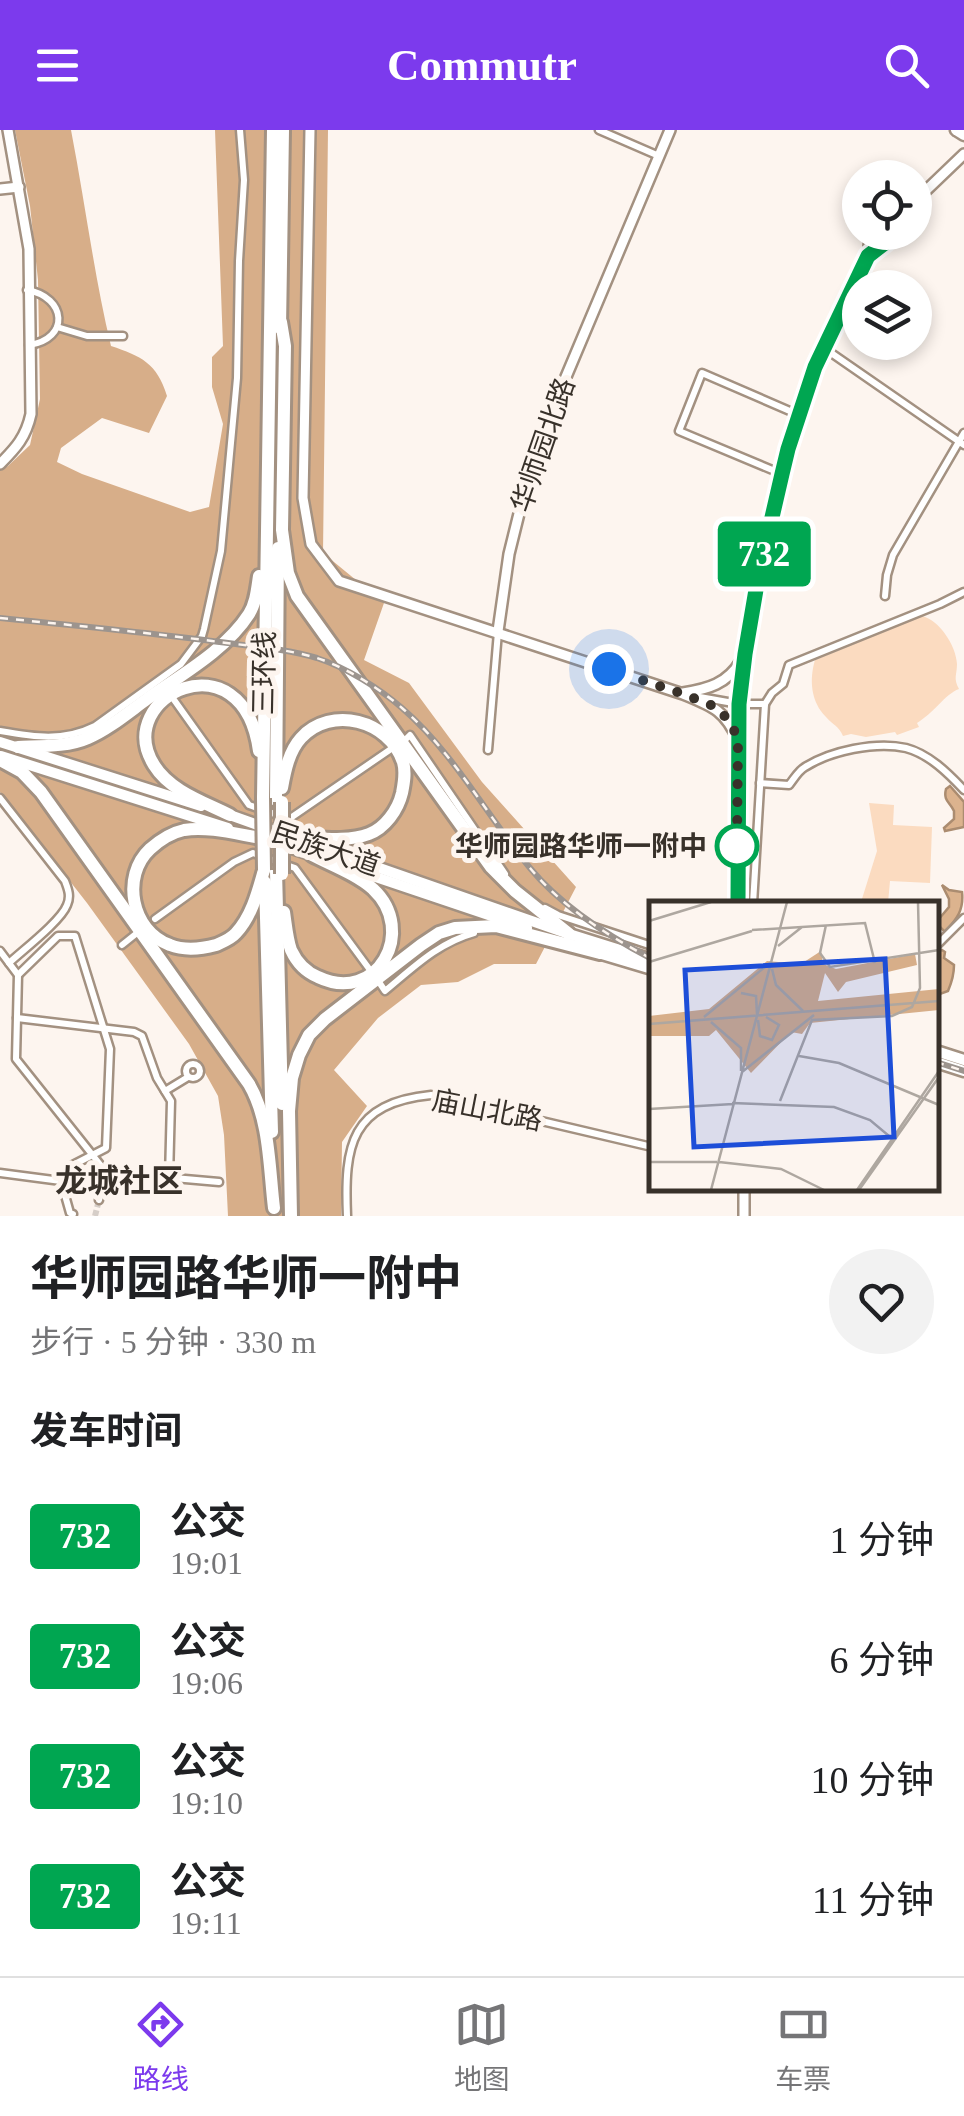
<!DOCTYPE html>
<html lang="zh">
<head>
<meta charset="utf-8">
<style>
  :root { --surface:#fff; --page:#f2f2f2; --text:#202124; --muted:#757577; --line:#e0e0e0; --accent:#7c3aed }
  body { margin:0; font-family:"Times New Roman","Noto Sans SC",serif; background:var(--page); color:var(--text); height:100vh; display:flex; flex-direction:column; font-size:38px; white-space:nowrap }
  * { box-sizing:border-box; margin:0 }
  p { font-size:32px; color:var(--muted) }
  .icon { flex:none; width:55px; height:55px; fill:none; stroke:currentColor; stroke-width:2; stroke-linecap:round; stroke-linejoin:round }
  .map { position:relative; height:1086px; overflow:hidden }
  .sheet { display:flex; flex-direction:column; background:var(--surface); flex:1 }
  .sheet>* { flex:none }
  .badge { padding:0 20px; border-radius:8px; font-size:35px; line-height:65px }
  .buttons { position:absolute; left:842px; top:30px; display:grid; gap:20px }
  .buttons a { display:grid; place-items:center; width:90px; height:90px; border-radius:50%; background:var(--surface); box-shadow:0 5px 15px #0003; font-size:50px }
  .you { position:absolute; width:50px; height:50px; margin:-25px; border:8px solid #fff; border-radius:50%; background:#1a73e8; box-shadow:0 0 0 15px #1a73e833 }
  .map>.badge { position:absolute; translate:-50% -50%; box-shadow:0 0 0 5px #fff }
  h2 { padding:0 30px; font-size:38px; line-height:90px }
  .round { display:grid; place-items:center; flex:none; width:105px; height:105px; border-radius:52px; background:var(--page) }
  .summary { display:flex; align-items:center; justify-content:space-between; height:170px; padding:0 30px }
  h1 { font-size:48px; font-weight:700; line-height:75px }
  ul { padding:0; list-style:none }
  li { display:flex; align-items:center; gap:30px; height:120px; padding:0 30px }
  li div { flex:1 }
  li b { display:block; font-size:38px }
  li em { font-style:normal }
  li .badge { min-width:110px; font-weight:700; text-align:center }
  header { display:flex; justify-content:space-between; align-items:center; height:130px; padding:0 30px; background:var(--accent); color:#fff; font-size:45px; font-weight:700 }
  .dock { display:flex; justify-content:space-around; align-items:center; height:140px; border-top:2px solid var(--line); background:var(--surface); font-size:28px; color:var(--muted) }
  .dock a { display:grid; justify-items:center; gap:5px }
  .dock .on { color:var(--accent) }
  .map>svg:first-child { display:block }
</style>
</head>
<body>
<header><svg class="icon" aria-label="menu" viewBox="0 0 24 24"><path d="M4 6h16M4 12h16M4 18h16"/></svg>Commutr<svg class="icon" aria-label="search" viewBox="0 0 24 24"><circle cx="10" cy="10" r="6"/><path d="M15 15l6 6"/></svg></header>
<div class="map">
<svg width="964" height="1086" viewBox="0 0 964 1086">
  <rect width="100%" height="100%" fill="#fdf5ef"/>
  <g fill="#fbdbc0">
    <path d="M922 486C939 490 956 515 957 534 957 545 953 548 959 559 945 564 934 583 917 593L919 597 897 605 895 602 866 607 851 604 843 606C839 596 833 595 826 587 811 572 809 550 815 530Z"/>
    <path d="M869 673 894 675 893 695 932 697 930 753 890 751 888 773 861 772 877 721Z"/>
  </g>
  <path fill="#d7ae89" d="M15 0H71C85 72 94 145 111 216 141 226 157 233 167 266L149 303 102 288 61 318 57 332 82 344 190 382 209 377 223 294 212 257V227L223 216 215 0H328L323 423 384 473 364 530 409 553 482 652 576 757 536 834H494L458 852 421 855 378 888 334 940 367 976 342 1012 341 1086H228L224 1005 218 966 189 914 87 773 0 662V340L8 336 30 315 40 269 38 150 30 76Z"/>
  <g fill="#dcb38e" stroke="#ab8c70" stroke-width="2.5">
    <path d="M950 656 964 672V697L945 701 944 698 954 689V681C950 672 943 671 946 659Z"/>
    <path d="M942 755 949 760 962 762C964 780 957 789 945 802L939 796 938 790 949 777V769Z"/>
    <path d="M942 820 945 822 944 828 954 835C954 843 951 854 948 861L940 864 937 863 936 823Z"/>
  </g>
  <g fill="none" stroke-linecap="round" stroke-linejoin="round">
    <path stroke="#d6cec8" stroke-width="6" stroke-dasharray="6 3" stroke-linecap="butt" d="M95 1086 99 1070"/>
    <defs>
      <g id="street">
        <path d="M599 0 659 26"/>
        <path d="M27 160C67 167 70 209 29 215"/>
        <path d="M57 197 87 206H123"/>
        <path d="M824 218 964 315"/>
        <path d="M782 344 679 301 702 243 799 285"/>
        <path d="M885 466 887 445 893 425 964 303"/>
        <path d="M694 566 739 574H765"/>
        <path d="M172 567 249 675 289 689 391 619"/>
        <path d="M0 601C34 607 63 612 95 596L181 534 202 506 204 499 221 421 237 248 239 131 244 50 240 0"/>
        <path d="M405 610 410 605 505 744"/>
        <path d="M488 620 498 502"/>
        <path d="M760 653 789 655C794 649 798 641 805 637 830 621 876 611 906 618 929 624 948 643 964 660"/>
        <path d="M0 668 65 751C68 759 71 766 67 775 61 791 23 820 9 833"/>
        <path d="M753 774 765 574 772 563 783 554 789 535 940 474 964 462"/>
        <path d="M545 778 558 785 652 816"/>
        <path d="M155 789 234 732 253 723 295 738 370 840"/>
        <path d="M122 815 137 803"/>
        <path d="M936 816 964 788"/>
        <path d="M0 821 18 845 16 929 106 1042 99 1070"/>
        <path d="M18 845 58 806H75L110 919 106 1018 69 1037 61 1051 70 1083 73 1084"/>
        <path d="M379 852 385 861C413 838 438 813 474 803"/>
        <path d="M17 888 134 902 142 906 157 948 171 971 169 1048"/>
        <circle cx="193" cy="941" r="7"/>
        <path d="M165 961 188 947"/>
        <path d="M106 1042 219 1052"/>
        <path d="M0 1043 61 1051"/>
        <path d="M347 1086C344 1015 351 973 431 965L652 1017"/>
      </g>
      <g id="secondary">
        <path d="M310 0 303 368 311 414 339 451 683 564C712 576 725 580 738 610"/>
        <path d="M0 59 19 57"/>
        <path d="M915 71 964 24"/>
        <path d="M868 127 886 112 892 102"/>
        <path d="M0 334C16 318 26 307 31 284L29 119 8 0"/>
        <path d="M498 501 509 424 532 331 552 280 670 0"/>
        <path d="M683 563C708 559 727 554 741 531"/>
        <path d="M738 774 739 574 745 525 758 449 788 319 815 237 868 127 870 107 873 102"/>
        <path d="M744 1058V1086"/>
      </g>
      <g id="primary">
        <path d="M956 0 964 5"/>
        <path d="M0 612 201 676"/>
        <path d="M1 626 228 698"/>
        <path d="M227 684 286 705"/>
        <path d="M259 707 318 727"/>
        <path d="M302 711 569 804 652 830"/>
        <path d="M349 738 527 798"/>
        <path d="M595 822 652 839"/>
        <path d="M936 921 964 930"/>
        <path d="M936 932 964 941"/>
      </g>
      <g id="highway">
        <path d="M281 192 285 216 282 400 288 443 297 466 491 737 515 761 569 804"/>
        <path d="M280 198 283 0"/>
        <path d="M18 617C40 616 68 617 88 608 109 599 129 582 147 569 181 545 226 520 249 484 256 473 257 459 259 446"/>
        <path d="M0 630 22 642 41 662 249 954C270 990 269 1037 274 1078"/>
        <path d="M282 658C285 641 289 621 301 608 331 575 389 590 403 632 406 642 404 653 402 663 398 680 385 698 369 704 345 713 315 707 291 707"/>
        <path d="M263 668 273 0"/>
        <path d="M276 670 278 418"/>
        <path d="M230 685C204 672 170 661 154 635 111 566 243 504 259 621"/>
        <path d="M261 708C237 704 208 696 184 700 170 703 160 710 150 719 121 746 131 801 170 815 185 821 201 819 216 815 223 812 231 809 236 803 252 786 258 761 264 740"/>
        <path d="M276 741 282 974"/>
        <path d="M265 752 272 1002"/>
        <path d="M284 782C286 795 287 809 291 820 297 833 306 842 318 847 377 875 418 801 373 759 356 744 331 735 312 725"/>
        <path d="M291 1086 289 981 292 948 299 925 309 905 325 889 421 815 439 803 455 798 496 796 600 823"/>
      </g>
    </defs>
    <use href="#street" stroke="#a39181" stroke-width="11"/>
    <use href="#secondary" stroke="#a39181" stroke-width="14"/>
    <use href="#primary" stroke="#a39181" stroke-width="15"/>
    <use href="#highway" stroke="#a39181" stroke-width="18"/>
    <use href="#street" stroke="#fff" stroke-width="6"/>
    <use href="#secondary" stroke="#fff" stroke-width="9"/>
    <use href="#primary" stroke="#fff" stroke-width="10"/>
    <use href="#highway" stroke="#fff" stroke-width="12"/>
    <defs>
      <g id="rail">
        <path d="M0 488C71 495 141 502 212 511 247 516 283 518 317 528 347 538 379 558 402 578 454 623 487 686 530 738 562 777 608 806 652 829"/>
        <path d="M936 932 964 941"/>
      </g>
    </defs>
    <use href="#rail" stroke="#9c948e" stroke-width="6"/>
    <use href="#rail" stroke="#fdf5ef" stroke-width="2.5" stroke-dasharray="8" stroke-linecap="butt"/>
    <defs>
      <g id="highway-bridge">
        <path d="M263 668 264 740"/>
        <path d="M282 672V744"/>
      </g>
    </defs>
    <use href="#highway-bridge" stroke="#a39181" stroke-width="18" stroke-linecap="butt"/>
    <use href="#highway-bridge" stroke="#fff" stroke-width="12"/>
  </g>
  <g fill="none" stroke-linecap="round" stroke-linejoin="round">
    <defs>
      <path id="line" d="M738 774 739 574 745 524 758 448 782 344 788 319 815 237 868 126 886 112 892 102"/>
    </defs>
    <use href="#line" stroke="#fff" stroke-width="22"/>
    <use href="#line" stroke="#00a651" stroke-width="15"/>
    <path stroke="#38312a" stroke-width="10" stroke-dasharray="0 18" d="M609 539 683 564 716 577 731 593 738 610 737 716"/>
  </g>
  <circle fill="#fff" stroke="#00a651" stroke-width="5" cx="737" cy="716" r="20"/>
  <g text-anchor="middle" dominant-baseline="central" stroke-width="10" stroke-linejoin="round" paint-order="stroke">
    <g font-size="28" fill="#38312a" stroke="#fdf5ef">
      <text transform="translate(543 315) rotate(-71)">华师园北路</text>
      <text transform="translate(264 543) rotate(-89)">三环线</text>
      <text transform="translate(326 719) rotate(19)">民族大道</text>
      <text transform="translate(487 980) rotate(11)">庙山北路</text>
    </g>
    <g font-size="28" font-weight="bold" fill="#38312a" stroke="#fdf5ef" text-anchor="end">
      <text x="707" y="716">华师园路华师一附中</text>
    </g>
    <g font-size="32" font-weight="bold" fill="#38312a" stroke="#fdf5ef">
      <text x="119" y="1051">龙城社区</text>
    </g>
  </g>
  <g transform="translate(649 771)">
    <rect width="290" height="290" fill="#fdf5ef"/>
    <path d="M172 50 174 63 187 68 266 53 268 64 197 81 189 91 176 72 169 100 290 88V109L161 122 153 133 142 131 102 172 67 129 60 135H0V115L60 108 118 60 152 63Z" fill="#d7ae89"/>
    <path fill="none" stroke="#aea7a0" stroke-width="2.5" d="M0 20 62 1M177 24 171 52 181 66 290 49M103 29 216 22 226 62M129 45 153 26M0 61 103 30M123 68 127 84 154 110M92 92 107 95 108 113M55 116 122 61M109 119 111 135 123 139 130 124 117 116M62 121 92 147V170M0 123 290 100M150 155 190 162 290 204M93 171 165 114M131 200 163 119 243 115 263 106 271 87 269 1M83 202 185 206 221 219 246 240M0 208 84 203M0 261H68M70 261 132 268 175 289M62 289 138 1M208 289 290 170M210 289 290 176"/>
    <path fill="#1d4ed8" fill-opacity="0.15" stroke="#1d4ed8" stroke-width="5" d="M236 58 245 236 45 246 36 69Z"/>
    <rect width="290" height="290" fill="none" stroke="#38312a" stroke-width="5"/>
  </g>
</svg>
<div class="buttons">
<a><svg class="icon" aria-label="locate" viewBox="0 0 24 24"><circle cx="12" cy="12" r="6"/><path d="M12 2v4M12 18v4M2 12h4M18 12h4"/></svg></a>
<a><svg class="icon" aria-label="layers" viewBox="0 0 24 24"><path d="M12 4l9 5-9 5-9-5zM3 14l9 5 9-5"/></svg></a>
</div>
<div class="you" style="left:609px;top:539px"></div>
<b class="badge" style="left:764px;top:424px;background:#00a651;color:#fff">732</b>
</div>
<section class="sheet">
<div class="summary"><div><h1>华师园路华师一附中</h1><p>步行 · 5 分钟 · 330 m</p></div><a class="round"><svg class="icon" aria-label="heart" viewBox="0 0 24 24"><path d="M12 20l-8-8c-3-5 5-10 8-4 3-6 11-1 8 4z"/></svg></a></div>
<h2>发车时间</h2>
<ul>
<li><span class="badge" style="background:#00a651;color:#fff">732</span><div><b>公交</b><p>19:01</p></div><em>1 分钟</em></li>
<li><span class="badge" style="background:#00a651;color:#fff">732</span><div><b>公交</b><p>19:06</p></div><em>6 分钟</em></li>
<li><span class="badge" style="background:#00a651;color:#fff">732</span><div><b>公交</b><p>19:10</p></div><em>10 分钟</em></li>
<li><span class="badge" style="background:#00a651;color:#fff">732</span><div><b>公交</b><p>19:11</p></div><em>11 分钟</em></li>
</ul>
</section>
<nav class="dock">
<a class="on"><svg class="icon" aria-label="directions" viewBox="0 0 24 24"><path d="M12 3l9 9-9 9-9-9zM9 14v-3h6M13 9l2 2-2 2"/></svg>路线</a>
<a><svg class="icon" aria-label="map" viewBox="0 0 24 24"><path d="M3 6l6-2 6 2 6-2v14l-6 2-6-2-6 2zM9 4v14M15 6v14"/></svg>地图</a>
<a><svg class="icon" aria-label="tickets" viewBox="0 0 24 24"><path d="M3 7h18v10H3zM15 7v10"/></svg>车票</a>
</nav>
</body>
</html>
